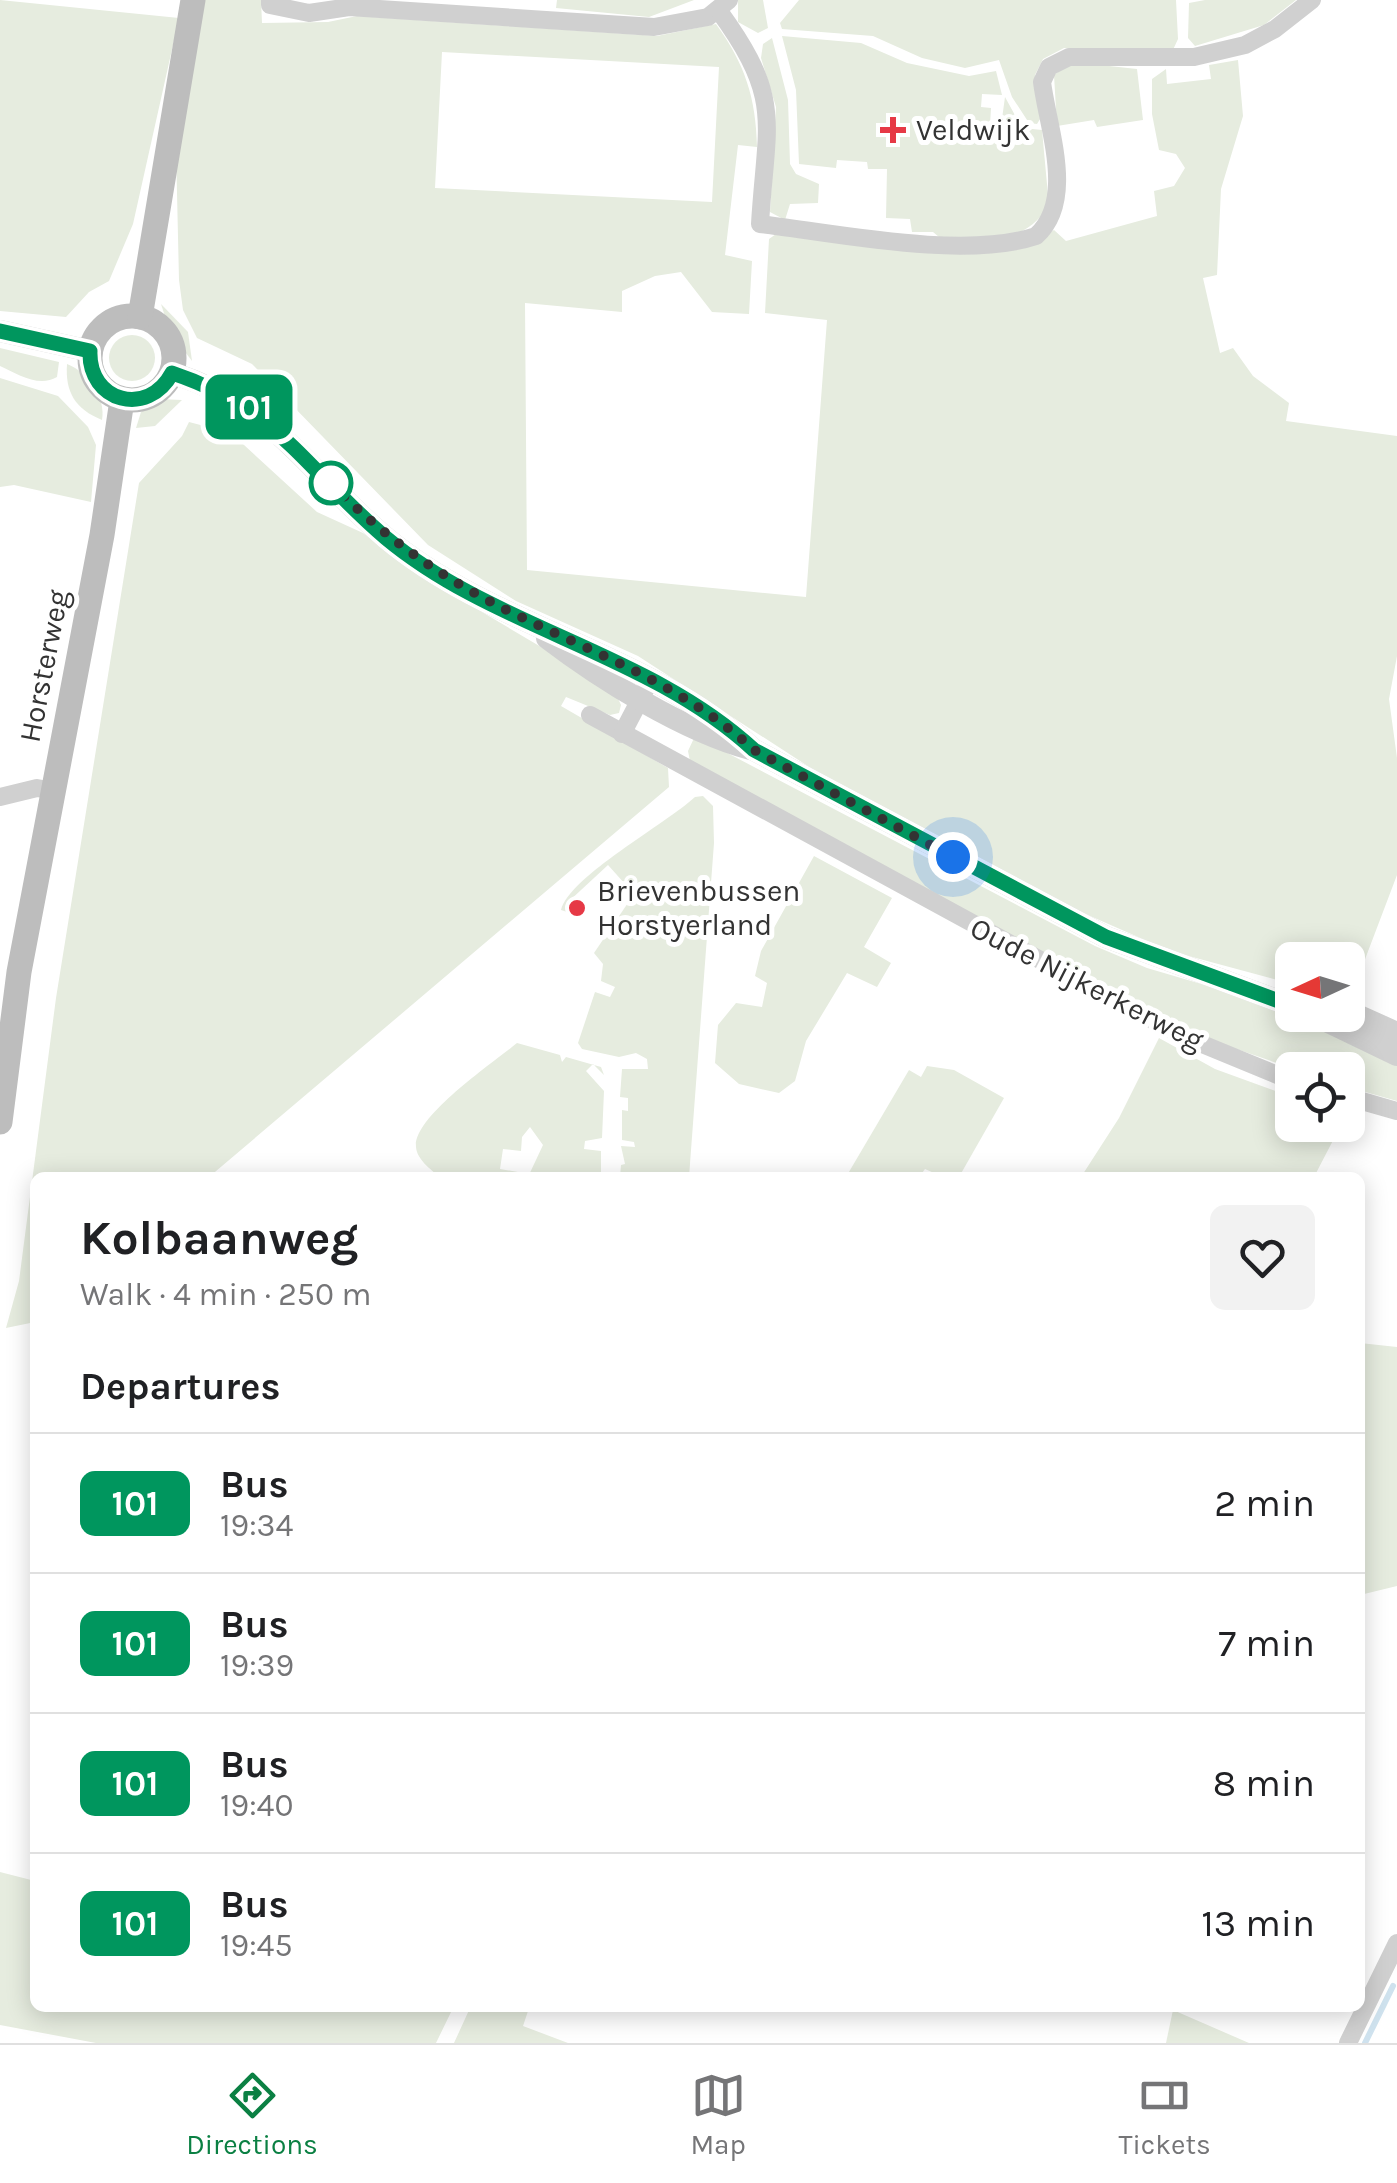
<!DOCTYPE html>
<html lang="en">
<head>
<meta charset="utf-8">
<style>
  :root { --surface:#fff; --page:#f2f2f2; --text:#202124; --muted:#757577; --line:#e0e0e0; --accent:#0b8043 }
  body { margin:0; font-family:Karla,sans-serif; background:var(--page); color:var(--text); height:100vh; display:flex; flex-direction:column; font-size:38px; white-space:nowrap }
  * { box-sizing:border-box; margin:0 }
  p { font-size:32px; color:var(--muted) }
  .icon { flex:none; width:55px; height:55px; fill:none; stroke:currentColor; stroke-width:2; stroke-linecap:round; stroke-linejoin:round }
  .map { position:relative; flex:1; overflow:hidden }
  .sheet { position:absolute; left:30px; top:1172px; width:1335px; height:840px; display:flex; flex-direction:column; background:var(--surface); border-radius:15px; box-shadow:0 5px 25px #0003 }
  .sheet>* { flex:none }
  .badge { padding:0 20px; border-radius:15px; font-size:35px; line-height:65px }
  .needle { width:65px; rotate:266deg }
  .controls { position:absolute; left:1275px; top:942px; display:grid; gap:20px }
  .controls a { display:grid; place-items:center; width:90px; height:90px; border-radius:15px; background:var(--surface); box-shadow:0 5px 25px #0003; font-size:50px }
  .you { position:absolute; width:50px; height:50px; margin:-25px; border:8px solid #fff; border-radius:50%; background:#1a73e8; box-shadow:0 0 0 15px #1a73e833 }
  .map>.badge { position:absolute; translate:-50% -50%; box-shadow:0 0 0 5px #fff }
  h2 { padding:0 50px; font-size:38px; line-height:90px }
  .round { display:grid; place-items:center; flex:none; width:105px; height:105px; border-radius:15px; background:var(--page) }
  .headline { display:flex; align-items:center; justify-content:space-between; height:170px; padding:0 50px }
  h1 { font-size:48px; font-weight:700; line-height:75px }
  ul { padding:0; list-style:none }
  li { display:flex; align-items:center; gap:30px; height:140px; padding:0 50px; border-top:2px solid var(--line) }
  li div { flex:1 }
  li b { display:block; font-size:38px }
  li em { font-style:normal }
  li .badge { min-width:110px; font-weight:700; text-align:center }
  .dock { display:flex; justify-content:space-around; align-items:center; height:140px; border-top:2px solid var(--line); background:var(--surface); font-size:28px; color:var(--muted) }
  .dock a { display:grid; justify-items:center; gap:5px }
  .dock .selected { color:var(--accent) }
  .map>svg:first-child { display:block }
</style>
</head>
<body>
<div class="map">
<svg width="1397" height="2043" viewBox="0 0 1397 2043">
  <rect width="100%" height="100%" fill="#fff"/>
  <g fill="#e6ecdf" fill-rule="evenodd">
    <path d="M0 0 179 18 133 224 109 281 89 292 66 317 0 311Z"/>
    <path d="M203 0H261L262 23 328 22 357 16 657 36 716 24C745 64 756 98 757 147L738 145 725 255 752 261 749 314 712 312 681 272 655 276 622 291V312L525 303 527 570 806 597 827 320 765 313 769 239 776 234C837 244 1005 267 1054 230L1066 241 1157 216 1154 191 1174 186 1185 168 1176 154 1159 150 1152 114V79L1166 69 1167 84 1211 79 1209 65 1238 60 1243 116 1221 189 1217 275 1203 278 1220 353 1233 348 1253 376 1289 403 1286 421 1397 436V656L1389 699 1397 758V875L1356 983 1348 989V960H1292V984L1170 951 1065 905 817 772 638 656 516 601 428 545 252 364 197 338 183 310 179 280 176 149ZM442 52 719 67 712 202 435 188Z"/>
    <path d="M557 0H694L649 17 556 8Z"/>
    <path d="M738 0H763L768 28 758 33 738 22Z"/>
    <path d="M799 0H1176L1178 39 1172 52 1166 54 1064 48 1043 59 1035 75 1040 119 1037 124 1029 123 1012 97 999 60 965 68 922 58 873 36 782 29 780 23Z"/>
    <path d="M1205 0H1296L1264 25 1195 46 1188 38 1189 3Z"/>
    <path d="M782 36 861 43 907 63 969 76 996 71 1002 95 982 94 981 107 991 108 990 125 1001 126 1005 97 1022 128 1042 130 1049 206C1019 249 987 237 939 237L933 232H912L910 219 886 218 887 169H868L867 162 837 160 836 168 799 164 796 90Z"/>
    <path d="M772 38 788 100 790 164 796 174 819 184 818 203 790 204 785 220 770 212 776 107 761 58 763 44Z"/>
    <path d="M1072 62 1137 69 1143 120 1097 127 1094 120 1057 126 1054 75Z"/>
    <path d="M161 304 188 332 192 361 170 332Z"/>
    <circle cx="132" cy="358" r="23"/>
    <path d="M0 348 59 362 57 377C39 388 17 374 0 366Z"/>
    <path d="M67 364C88 372 106 398 102 420 75 409 65 392 67 364Z"/>
    <path d="M0 378 58 396 88 427 96 445 91 502 14 485 0 487Z"/>
    <path d="M159 399 182 400 155 426 136 428 141 412Z"/>
    <path d="M189 422 231 433 317 512 363 533 421 576 614 690 621 705 619 713 610 715 566 697 561 706 668 768 669 787 209 1177 35 1178V1322L6 1328 19 1281 56 998 139 483 182 436Z"/>
    <path d="M695 736 1095 946 1147 968 1273 1005 1397 1065V1101L1348 1087V1070H1297L1193 1034 690 761 688 751Z"/>
    <path d="M703 796 713 806 714 843 689 1177H620L621 1165 625 1164 621 1146 635 1147 634 1142 622 1140V1110L628 1111V1098L620 1097 622 1069H648L647 1059 636 1053 619 1057 582 1049 578 1043 595 992 610 997 615 987 601 981 603 964 594 953 634 894 608 865 567 903 570 913 561 910C570 876 666 824 695 797Z"/>
    <path d="M814 856 892 898 864 947 891 963 877 987 847 973 806 1041 795 1081 779 1093 739 1084 715 1063 718 1025 736 1003 762 1007 767 983 755 976 761 951Z"/>
    <path d="M1159 1038 1215 1069 1292 1097V1125H1341L1314 1177H1081L1119 1118Z"/>
    <path d="M517 1043 560 1055 562 1062 566 1057 601 1067 604 1075 593 1064 586 1071 604 1091 602 1138 585 1141 584 1149 601 1151V1177H528L543 1145 530 1127 522 1137 521 1151 503 1149 500 1169 518 1172V1177H439C431 1169 417 1160 416 1147 413 1117 493 1063 517 1043Z"/>
    <path d="M927 1066 954 1070 1004 1098 959 1177H943L925 1169 919 1177H846L909 1070 921 1077Z"/>
    <path d="M1360 1343 1397 1347V1586L1360 1595Z"/>
    <path d="M0 1872 35 1881V2008H453L436 2043H96L0 2025Z"/>
    <path d="M470 2008H529L523 2026 568 2043H454Z"/>
    <path d="M1173 2010 1249 2043H1166Z"/>
  </g>
  <g fill="none" stroke-linecap="round" stroke-linejoin="round">
    <path stroke="#cfe2ee" stroke-width="6" d="M1365 2043 1393 1986"/>
    <g stroke="#d0d0d0" stroke-width="18">
      <path d="M270 0V5L309 13 349 7 654 27 708 17 729 0"/>
      <path d="M719 11C784 100 766 122 760 224 834 233 965 260 1036 236 1076 200 1048 129 1042 82L1049 67 1069 57H1194L1245 45 1275 29 1312 0"/>
      <path d="M590 715 1110 998 1185 1037 1292 1081"/>
      <path d="M622 734 645 690"/>
      <path d="M0 797 37 788 54 791"/>
      <path d="M1348 1097 1397 1111"/>
      <path d="M1348 2043 1397 1943"/>
    </g>
    <g stroke="#d0d0d0" stroke-width="22">
      <path d="M0 331 90 351"/>
      <path d="M172 373C274 405 309 473 386 538 495 629 648 652 754 750L1106 937 1292 1006"/>
      <path d="M547 638C602 680 684 731 750 749"/>
      <path d="M1348 1011 1397 1033"/>
      <path d="M1314 1015 1397 1055"/>
    </g>
    <g stroke="#bdbdbd" stroke-width="25">
      <circle cx="132" cy="358" r="42"/>
      <path d="M140 317 193 0"/>
      <path d="M0 1122 19 972 102 535 122 400"/>
    </g>
  </g>
  <g fill="none" stroke-linecap="round" stroke-linejoin="round">
    <defs>
      <path id="line" d="M0 331 90 351C88 402 148 418 172 373 278 408 307 471 386 538 495 629 648 652 754 750L1106 937 1292 1006"/>
    </defs>
    <use href="#line" stroke="#fff" stroke-width="22"/>
    <use href="#line" stroke="#00965e" stroke-width="15"/>
    <path stroke="#333" stroke-width="10" stroke-dasharray="0 18" d="M331 483 325 477C383 538 447 582 523 618 602 656 688 689 754 750L953 857"/>
  </g>
  <g fill="#e63946" stroke="#fff" stroke-width="4">
    <path d="M888 115h10v10h10v10h-10v10h-10v-10h-10v-10h10z"/>
    <circle cx="577" cy="908" r="10"/>
  </g>
  <circle fill="#fff" stroke="#00965e" stroke-width="5" cx="331" cy="483" r="20"/>
  <g text-anchor="middle" dominant-baseline="central" stroke-width="10" stroke-linejoin="round" paint-order="stroke">
    <g font-size="30" fill="#333" stroke="#fff" text-anchor="start">
      <text x="916" y="130">Veldwijk</text>
      <text x="597" y="891">Brievenbussen<tspan x="597" dy="34">Horstyerland</tspan></text>
    </g>
    <g font-size="30" fill="#333" stroke="#fff">
      <text transform="translate(44 666) rotate(-79)">Horsterweg</text>
      <text transform="translate(1087 984) rotate(27)">Oude Nijkerkerweg</text>
    </g>
  </g>
</svg>
<div class="controls">
<a><svg class="needle" viewBox="-14 -14 28 28"><path d="M0-13l5 13h-10z" fill="#e53935"/><path d="M0 13l5-13h-10z" fill="#757577"/></svg></a>
<a><svg class="icon" aria-label="locate" viewBox="0 0 24 24"><circle cx="12" cy="12" r="6"/><path d="M12 2v4M12 18v4M2 12h4M18 12h4"/></svg></a>
</div>
<div class="you" style="left:953px;top:857px"></div>
<b class="badge" style="left:249px;top:407px;background:#00965e;color:#fff">101</b>
<section class="sheet">
<div class="headline"><div><h1>Kolbaanweg</h1><p>Walk · 4 min · 250 m</p></div><a class="round"><svg class="icon" aria-label="heart" viewBox="0 0 24 24"><path d="M12 20l-8-8c-3-5 5-10 8-4 3-6 11-1 8 4z"/></svg></a></div>
<h2>Departures</h2>
<ul>
<li><span class="badge" style="background:#00965e;color:#fff">101</span><div><b>Bus</b><p>19:34</p></div><em>2 min</em></li>
<li><span class="badge" style="background:#00965e;color:#fff">101</span><div><b>Bus</b><p>19:39</p></div><em>7 min</em></li>
<li><span class="badge" style="background:#00965e;color:#fff">101</span><div><b>Bus</b><p>19:40</p></div><em>8 min</em></li>
<li><span class="badge" style="background:#00965e;color:#fff">101</span><div><b>Bus</b><p>19:45</p></div><em>13 min</em></li>
</ul>
</section>
</div>
<nav class="dock">
<a class="selected"><svg class="icon" aria-label="directions" viewBox="0 0 24 24"><path d="M12 3l9 9-9 9-9-9zM9 14v-3h6M13 9l2 2-2 2"/></svg>Directions</a>
<a><svg class="icon" aria-label="map" viewBox="0 0 24 24"><path d="M3 6l6-2 6 2 6-2v14l-6 2-6-2-6 2zM9 4v14M15 6v14"/></svg>Map</a>
<a><svg class="icon" aria-label="tickets" viewBox="0 0 24 24"><path d="M3 7h18v10H3zM15 7v10"/></svg>Tickets</a>
</nav>
</body>
</html>
